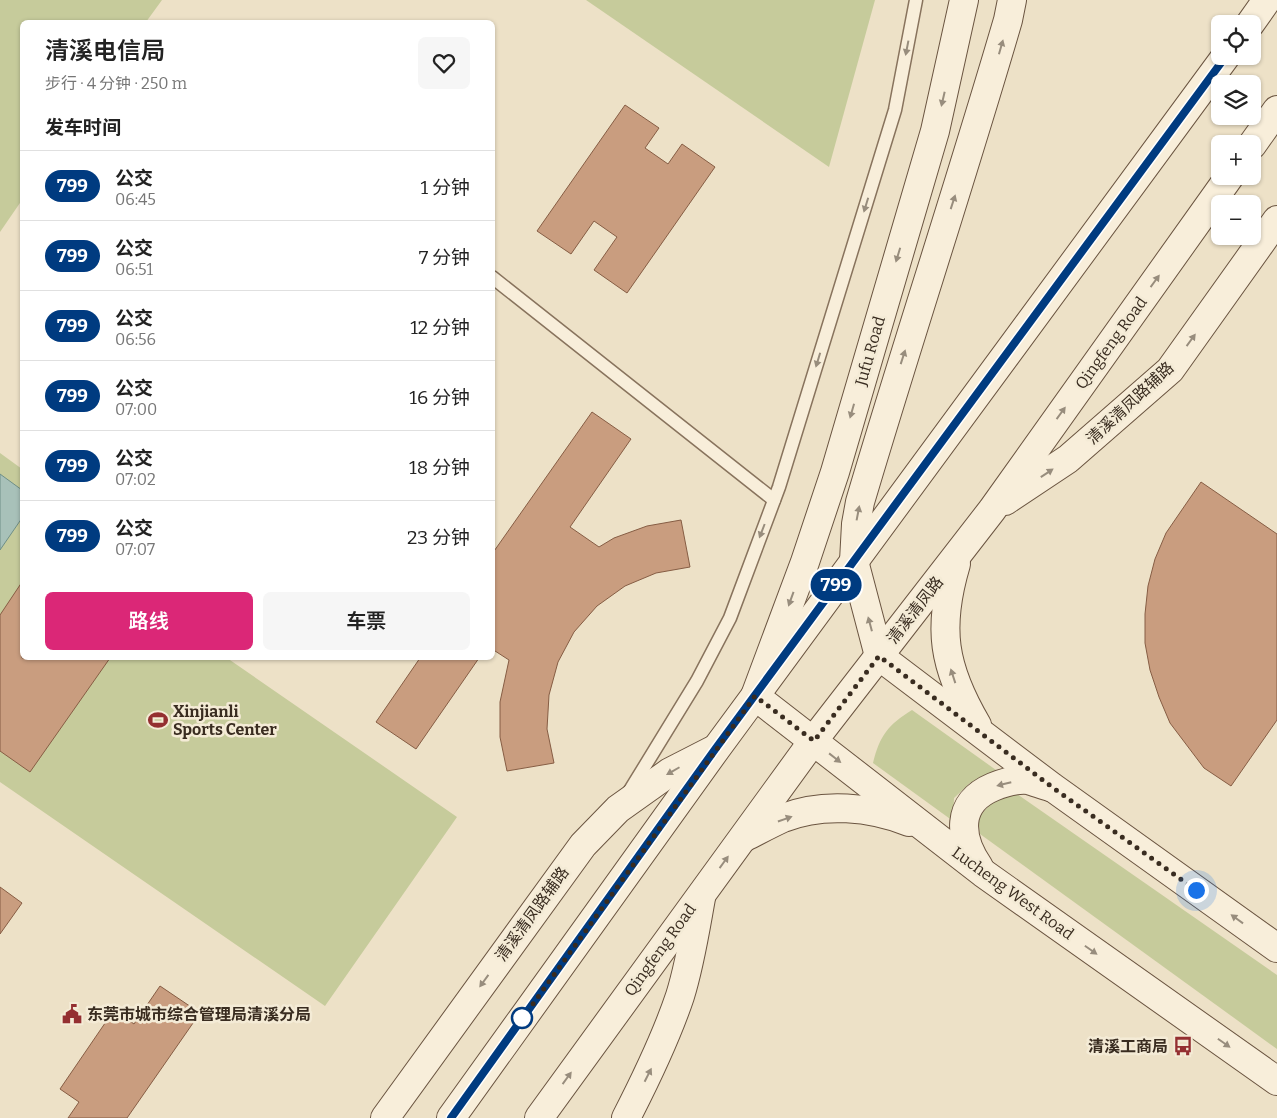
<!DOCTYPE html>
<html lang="zh">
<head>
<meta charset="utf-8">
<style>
  :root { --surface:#fff; --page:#f6f6f6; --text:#222; --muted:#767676; --line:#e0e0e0; --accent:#db2777 }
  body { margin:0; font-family:Bitter,"Noto Sans SC",serif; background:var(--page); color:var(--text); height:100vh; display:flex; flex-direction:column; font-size:19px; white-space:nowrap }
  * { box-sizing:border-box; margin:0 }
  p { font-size:16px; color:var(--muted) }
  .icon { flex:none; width:28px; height:28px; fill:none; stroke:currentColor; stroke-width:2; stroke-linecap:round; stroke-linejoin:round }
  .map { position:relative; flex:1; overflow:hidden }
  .panel { position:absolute; left:20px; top:20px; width:475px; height:640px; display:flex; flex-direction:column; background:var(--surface); border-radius:8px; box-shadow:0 1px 4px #0004 }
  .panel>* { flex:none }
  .badge { padding:0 10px; border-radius:16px; font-size:18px; line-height:32px }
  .buttons { position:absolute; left:1211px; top:15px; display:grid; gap:10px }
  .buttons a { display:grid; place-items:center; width:50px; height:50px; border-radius:8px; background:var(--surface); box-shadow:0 1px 4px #0004; font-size:25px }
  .you { position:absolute; width:25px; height:25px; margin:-12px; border:4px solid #fff; border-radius:50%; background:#1a73e8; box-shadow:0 0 0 8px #1a73e833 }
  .map>.badge { position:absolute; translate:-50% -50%; box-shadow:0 0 0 2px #fff }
  h2 { padding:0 25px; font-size:19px; line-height:45px }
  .round { display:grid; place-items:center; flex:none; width:52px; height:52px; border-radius:8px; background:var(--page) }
  .overview { display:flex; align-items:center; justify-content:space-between; height:85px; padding:0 25px }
  h1 { font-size:24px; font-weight:600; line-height:38px }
  .action { display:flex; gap:10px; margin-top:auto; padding:10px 25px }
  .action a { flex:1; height:58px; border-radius:8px; background:var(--accent); color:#fff; font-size:20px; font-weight:600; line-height:58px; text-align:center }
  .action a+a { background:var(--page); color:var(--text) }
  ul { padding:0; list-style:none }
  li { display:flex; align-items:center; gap:15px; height:70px; padding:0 25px; border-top:1px solid var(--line) }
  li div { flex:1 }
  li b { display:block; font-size:19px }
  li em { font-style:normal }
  li .badge { min-width:55px; font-weight:700; text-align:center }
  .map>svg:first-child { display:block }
</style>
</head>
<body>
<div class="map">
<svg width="1277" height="1118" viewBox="0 0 1277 1118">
  <rect width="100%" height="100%" fill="#ede1c7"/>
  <g fill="#c6cb9b">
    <path d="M0 0H162L146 22H22V200L0 232Z"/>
    <path d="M586 0H875L829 167Z"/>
    <path d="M0 453 22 469V658H227L457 817 325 1006 0 782Z"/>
    <path d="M912 710 996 770 970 783 954 798 953 821 873 763C880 735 888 725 912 710Z"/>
    <path d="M1017 794 1277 975V1049L980 834 978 818 996 798Z"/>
  </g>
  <path fill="#a8c1b9" stroke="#6f8f87" d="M0 474 22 490V518L0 550Z"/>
  <g fill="#c99d7f" stroke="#865d44">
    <path d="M625 105 659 128 645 148 668 164 682 144 715 167 627 293 594 270 617 237 594 221 571 254 537 231Z"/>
    <path d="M592 412 631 439 570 527 599 547 614 538 647 526 681 520 690 567 656 573 625 586 597 606 574 632 558 662 549 695 547 729 554 763 507 771 500 737V702L509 660 492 649V554Z"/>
    <path d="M1201 482 1277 534V720L1231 786 1204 768 1170 723 1159 697 1150 670 1145 643V614L1148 586 1155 559 1166 533Z"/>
    <path d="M22 582V658H110L30 772 0 751V615Z"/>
    <path d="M420 658H479L416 749 376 722Z"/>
    <path d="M0 887 22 903 0 934Z"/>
    <path d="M160 986 200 1013 127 1118H68L79 1102 60 1089 114 1010 134 1024Z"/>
  </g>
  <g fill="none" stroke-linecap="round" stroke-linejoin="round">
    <defs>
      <g id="lane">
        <path d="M492 277 774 500"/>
        <path d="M629 792 697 681 730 618 779 487 895 110 916 0"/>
      </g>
      <g id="secondary">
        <path d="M964 0 935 131 835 472 805 562 755 696 983 873 1277 1081"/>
        <path d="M1012 0 1008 20C961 181 908 340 860 502L856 524 854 561 879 656 1052 787 1277 948"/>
        <path d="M1250 24 1267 0"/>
        <path d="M1252 145 1277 110"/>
        <path d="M1005 501 1068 459 1170 370 1277 220"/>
        <path d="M956 564C937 628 943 667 977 725"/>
        <path d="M745 837C757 831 770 824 783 818 823 802 871 807 909 822"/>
        <path d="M979 867C959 838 955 803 993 787 1003 783 1017 779 1028 780 1035 782 1043 785 1050 787"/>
        <path d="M385 1118 583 845 618 809 670 772 713 750"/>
        <path d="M451 1118 716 749 1226 56"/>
        <path d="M539 1118 813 741 992 510 1230 176"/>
        <path d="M626 1118C646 1079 666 1038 680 996 690 964 695 931 701 898"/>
      </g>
    </defs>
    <use href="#lane" stroke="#88735d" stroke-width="15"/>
    <use href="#secondary" stroke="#6a5440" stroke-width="30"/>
    <use href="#lane" stroke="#f8eeda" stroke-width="12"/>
    <use href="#secondary" stroke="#f8eeda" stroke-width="28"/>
  </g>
  <defs><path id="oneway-solid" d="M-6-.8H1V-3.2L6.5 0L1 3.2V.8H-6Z" transform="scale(1.25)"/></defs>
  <g fill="#988d7d">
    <use href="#oneway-solid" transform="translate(1001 47) rotate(-74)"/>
    <use href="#oneway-solid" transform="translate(907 48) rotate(101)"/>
    <use href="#oneway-solid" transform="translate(943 99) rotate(103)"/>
    <use href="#oneway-solid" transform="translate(953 202) rotate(-72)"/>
    <use href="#oneway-solid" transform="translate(866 205) rotate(107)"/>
    <use href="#oneway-solid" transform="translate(898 255) rotate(107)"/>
    <use href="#oneway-solid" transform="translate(1155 281) rotate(-54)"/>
    <use href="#oneway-solid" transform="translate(1191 340) rotate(-54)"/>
    <use href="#oneway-solid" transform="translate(903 357) rotate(-72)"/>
    <use href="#oneway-solid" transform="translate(818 360) rotate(107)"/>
    <use href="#oneway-solid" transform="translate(852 411) rotate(106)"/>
    <use href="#oneway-solid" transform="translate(1061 413) rotate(-54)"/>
    <use href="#oneway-solid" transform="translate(1047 473) rotate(-34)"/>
    <use href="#oneway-solid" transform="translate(858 513) rotate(-79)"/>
    <use href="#oneway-solid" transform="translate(762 531) rotate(111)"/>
    <use href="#oneway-solid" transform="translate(791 599) rotate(110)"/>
    <use href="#oneway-solid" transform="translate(870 624) rotate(-105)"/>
    <use href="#oneway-solid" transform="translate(953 676) rotate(-108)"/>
    <use href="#oneway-solid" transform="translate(835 758) rotate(38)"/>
    <use href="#oneway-solid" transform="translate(673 771) rotate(150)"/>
    <use href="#oneway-solid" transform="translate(1004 784) rotate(166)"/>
    <use href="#oneway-solid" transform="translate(785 819) rotate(-19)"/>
    <use href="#oneway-solid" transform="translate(724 862) rotate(-54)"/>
    <use href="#oneway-solid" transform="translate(1237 919) rotate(-144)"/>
    <use href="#oneway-solid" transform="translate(1091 950) rotate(35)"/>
    <use href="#oneway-solid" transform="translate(484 981) rotate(126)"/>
    <use href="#oneway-solid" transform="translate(1224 1043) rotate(35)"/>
    <use href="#oneway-solid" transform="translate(648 1075) rotate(-63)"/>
    <use href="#oneway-solid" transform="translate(567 1078) rotate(-54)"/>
  </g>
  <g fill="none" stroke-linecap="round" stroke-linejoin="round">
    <defs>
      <path id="line" d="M451 1118 716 748 1226 56"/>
    </defs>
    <use href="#line" stroke="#fff" stroke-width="11"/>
    <use href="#line" stroke="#003b80" stroke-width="8"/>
    <path stroke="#392c20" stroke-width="5" stroke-dasharray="0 9" d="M522 1018 520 1022 755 696 814 741 879 656 1052 787 1196 890"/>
  </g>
  <defs>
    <symbol id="stadium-bare" viewBox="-9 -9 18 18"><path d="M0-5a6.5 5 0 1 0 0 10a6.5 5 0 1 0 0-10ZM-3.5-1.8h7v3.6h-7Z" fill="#942f31" stroke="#f4ebd6" stroke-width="2.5" paint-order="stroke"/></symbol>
    <symbol id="civic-bare" viewBox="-9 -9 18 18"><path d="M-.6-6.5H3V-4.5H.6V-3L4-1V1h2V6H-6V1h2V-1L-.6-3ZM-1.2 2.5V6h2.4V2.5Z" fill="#942f31" stroke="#f4ebd6" stroke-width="2.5" paint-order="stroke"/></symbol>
    <symbol id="bus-bare" viewBox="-9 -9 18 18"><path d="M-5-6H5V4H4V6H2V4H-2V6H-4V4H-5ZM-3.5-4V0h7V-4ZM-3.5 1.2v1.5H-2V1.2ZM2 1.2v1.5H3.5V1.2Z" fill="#942f31" stroke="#f4ebd6" stroke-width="2.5" paint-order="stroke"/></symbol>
  </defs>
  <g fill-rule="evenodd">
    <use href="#stadium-bare" x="144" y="706" width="28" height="28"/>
    <use href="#civic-bare" x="58" y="1000" width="28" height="28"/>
    <use href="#bus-bare" x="1169" y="1032" width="28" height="28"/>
  </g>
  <circle fill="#fff" stroke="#003b80" stroke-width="2.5" cx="522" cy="1018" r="10"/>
  <g text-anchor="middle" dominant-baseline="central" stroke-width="5" stroke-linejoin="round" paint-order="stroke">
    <g font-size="16" fill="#392c20" stroke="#f4ebd6">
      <text transform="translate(1111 343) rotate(-54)">Qingfeng Road</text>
      <text transform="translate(870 351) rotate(-74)">Jufu Road</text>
      <text transform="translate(1130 403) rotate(-43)">清溪清凤路辅路</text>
      <text transform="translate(915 610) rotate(-52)">清溪清凤路</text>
      <text transform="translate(1013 893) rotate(36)">Lucheng West Road</text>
      <text transform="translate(532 914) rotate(-54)">清溪清凤路辅路</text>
      <text transform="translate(660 950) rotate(-54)">Qingfeng Road</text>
    </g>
    <g font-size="16" font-weight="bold" fill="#392c20" stroke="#f4ebd6" text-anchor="start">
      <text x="173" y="711">Xinjianli<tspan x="173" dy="18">Sports Center</tspan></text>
      <text x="87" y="1014">东莞市城市综合管理局清溪分局</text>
      <text x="1168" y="1046" text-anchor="end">清溪工商局</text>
    </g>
  </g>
</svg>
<div class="buttons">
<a><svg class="icon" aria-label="locate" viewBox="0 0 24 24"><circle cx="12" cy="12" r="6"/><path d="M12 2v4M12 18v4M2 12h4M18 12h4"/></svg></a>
<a><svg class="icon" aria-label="layers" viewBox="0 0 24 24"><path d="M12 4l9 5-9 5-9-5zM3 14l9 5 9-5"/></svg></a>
<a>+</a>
<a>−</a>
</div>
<div class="you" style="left:1196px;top:890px"></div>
<b class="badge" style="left:836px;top:585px;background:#003b80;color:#fff">799</b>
<section class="panel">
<div class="overview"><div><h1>清溪电信局</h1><p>步行 · 4 分钟 · 250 m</p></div><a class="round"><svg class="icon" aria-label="heart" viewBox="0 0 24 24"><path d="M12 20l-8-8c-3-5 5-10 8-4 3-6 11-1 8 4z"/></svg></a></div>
<h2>发车时间</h2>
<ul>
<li><span class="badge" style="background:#003b80;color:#fff">799</span><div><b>公交</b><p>06:45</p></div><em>1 分钟</em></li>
<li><span class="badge" style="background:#003b80;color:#fff">799</span><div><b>公交</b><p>06:51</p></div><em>7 分钟</em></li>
<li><span class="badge" style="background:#003b80;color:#fff">799</span><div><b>公交</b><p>06:56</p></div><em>12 分钟</em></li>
<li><span class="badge" style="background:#003b80;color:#fff">799</span><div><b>公交</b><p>07:00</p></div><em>16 分钟</em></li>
<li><span class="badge" style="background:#003b80;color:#fff">799</span><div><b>公交</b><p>07:02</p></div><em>18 分钟</em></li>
<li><span class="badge" style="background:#003b80;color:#fff">799</span><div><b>公交</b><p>07:07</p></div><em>23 分钟</em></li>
</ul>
<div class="action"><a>路线</a><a>车票</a></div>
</section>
</div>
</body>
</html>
